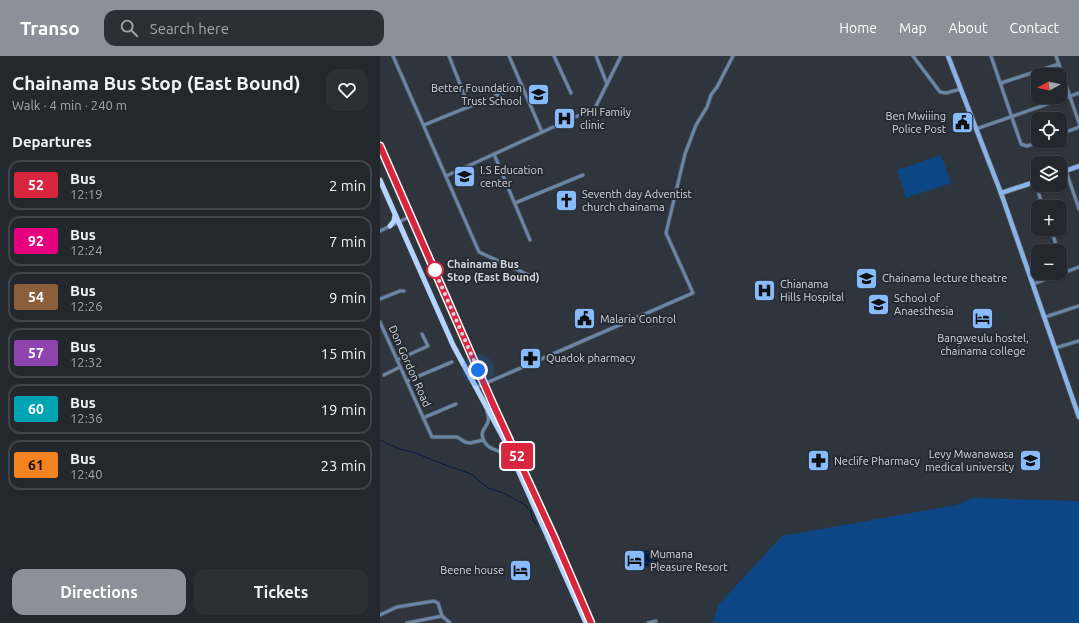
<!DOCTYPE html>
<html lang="en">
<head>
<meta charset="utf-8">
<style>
  :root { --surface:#23282e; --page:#2b3036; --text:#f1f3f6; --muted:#a3a6aa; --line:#40444a; --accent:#8c9099 }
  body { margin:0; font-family:Ubuntu,sans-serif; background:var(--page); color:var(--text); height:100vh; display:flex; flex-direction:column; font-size:15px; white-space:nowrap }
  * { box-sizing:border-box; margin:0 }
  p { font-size:13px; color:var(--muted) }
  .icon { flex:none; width:22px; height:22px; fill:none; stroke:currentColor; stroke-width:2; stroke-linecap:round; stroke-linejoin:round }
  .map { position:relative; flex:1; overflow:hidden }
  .side { display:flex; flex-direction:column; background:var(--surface); width:380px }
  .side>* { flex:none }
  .badge { padding:0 8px; border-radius:3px; font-size:14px; line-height:26px }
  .needle { width:26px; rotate:262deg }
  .fabs { position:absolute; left:651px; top:12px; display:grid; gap:8px }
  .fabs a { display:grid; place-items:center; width:36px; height:36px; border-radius:8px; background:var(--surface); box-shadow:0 1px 3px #0004,0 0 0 1px var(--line); font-size:20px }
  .you { position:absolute; width:20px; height:20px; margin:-10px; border:3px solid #fff; border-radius:50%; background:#1a73e8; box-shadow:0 0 0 6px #1a73e833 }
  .map>.badge { position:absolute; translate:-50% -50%; box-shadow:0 0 0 2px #fff }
  h2 { padding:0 12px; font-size:15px; line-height:36px }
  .round { display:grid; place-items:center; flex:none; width:42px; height:42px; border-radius:12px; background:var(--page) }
  .headline { display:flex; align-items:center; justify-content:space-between; height:68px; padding:0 12px }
  h1 { font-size:19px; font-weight:700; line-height:30px }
  .button { display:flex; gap:8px; margin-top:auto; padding:8px 12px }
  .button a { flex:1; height:46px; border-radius:12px; background:var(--accent); color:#fff; font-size:16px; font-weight:700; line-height:46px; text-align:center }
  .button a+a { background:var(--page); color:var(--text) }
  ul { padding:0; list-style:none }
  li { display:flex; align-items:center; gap:12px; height:50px; margin:0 8px 6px; padding:0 4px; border:2px solid var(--line); border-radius:12px }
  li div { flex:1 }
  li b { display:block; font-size:15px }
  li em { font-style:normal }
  li .badge { min-width:44px; font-weight:700; text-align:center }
  header { display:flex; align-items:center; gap:24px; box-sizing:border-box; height:56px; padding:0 20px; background:var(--accent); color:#fff }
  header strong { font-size:19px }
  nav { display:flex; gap:22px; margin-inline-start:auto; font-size:14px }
  .search { width:280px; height:36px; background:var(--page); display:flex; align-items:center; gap:10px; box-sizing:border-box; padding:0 14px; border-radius:12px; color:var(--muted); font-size:15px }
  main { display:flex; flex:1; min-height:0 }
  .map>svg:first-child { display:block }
</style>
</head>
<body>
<header>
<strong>Transo</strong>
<div class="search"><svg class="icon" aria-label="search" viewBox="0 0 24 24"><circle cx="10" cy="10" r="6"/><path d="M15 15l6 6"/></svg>Search here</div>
<nav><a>Home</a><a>Map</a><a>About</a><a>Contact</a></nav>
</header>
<main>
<section class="side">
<div class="headline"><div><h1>Chainama Bus Stop (East Bound)</h1><p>Walk · 4 min · 240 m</p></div><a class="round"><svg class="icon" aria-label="heart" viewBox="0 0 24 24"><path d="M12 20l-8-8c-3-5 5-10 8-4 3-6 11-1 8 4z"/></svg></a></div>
<h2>Departures</h2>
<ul>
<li><span class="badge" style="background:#d7263d;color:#fff">52</span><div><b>Bus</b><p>12:19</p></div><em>2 min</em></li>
<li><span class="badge" style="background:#e6007e;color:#fff">92</span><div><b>Bus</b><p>12:24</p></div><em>7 min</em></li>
<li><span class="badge" style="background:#8b5e3c;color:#fff">54</span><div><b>Bus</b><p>12:26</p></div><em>9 min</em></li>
<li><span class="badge" style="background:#8e44ad;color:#fff">57</span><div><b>Bus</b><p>12:32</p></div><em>15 min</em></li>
<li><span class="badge" style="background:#00a3b4;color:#fff">60</span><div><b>Bus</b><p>12:36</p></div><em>19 min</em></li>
<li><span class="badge" style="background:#f58220;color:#111">61</span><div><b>Bus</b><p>12:40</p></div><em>23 min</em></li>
</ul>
<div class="button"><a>Directions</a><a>Tickets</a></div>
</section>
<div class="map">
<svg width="699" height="567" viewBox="0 0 699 567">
  <defs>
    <pattern id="water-waves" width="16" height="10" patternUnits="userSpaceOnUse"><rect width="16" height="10" fill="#001a3e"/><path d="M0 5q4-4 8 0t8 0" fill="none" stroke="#243b59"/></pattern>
  </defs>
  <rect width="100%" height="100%" fill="#2f353d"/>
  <g fill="#0d4684">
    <path d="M561 99 571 127 526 142 517 114Z"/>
    <path d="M593 442 699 445V567H333L338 549 402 480 576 449Z"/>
  </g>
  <path fill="url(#water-waves)" d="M256 493 274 496 279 503V508C274 509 255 512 252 511L251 505Z"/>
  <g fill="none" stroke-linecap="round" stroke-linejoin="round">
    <path stroke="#001a3e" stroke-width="1" d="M0 384 19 393 33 396 68 410 91 418 108 432 121 436 144 448 151 456 153 464 157 469"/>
    <defs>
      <g id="street">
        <path d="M13 0 99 196 155 222"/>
        <path d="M69 0 89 51"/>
        <path d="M129 0 162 76"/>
        <path d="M174 0 191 37"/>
        <path d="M216 0 227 28"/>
        <path d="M533 0 560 36 566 37 581 33"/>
        <path d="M611 0 641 88 647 90 662 85"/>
        <path d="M676 0 699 67"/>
        <path d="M621 27 679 8"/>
        <path d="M44 69 142 29"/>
        <path d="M596 73 699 37"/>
        <path d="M680 78 697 72 699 70"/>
        <path d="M114 98 150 184"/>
        <path d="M686 115 699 153"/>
        <path d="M66 120 215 52 241 0"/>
        <path d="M655 126 663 151"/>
        <path d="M135 147 203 119"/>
        <path d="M671 173 678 195"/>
        <path d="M0 175 31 160"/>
        <path d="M680 201 685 216"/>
        <path d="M653 228 699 211"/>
        <path d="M0 243 20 235H24"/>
        <path d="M665 261 699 250"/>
        <path d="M0 266 52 381H77L85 386 90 387 103 384"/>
        <path d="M675 292 699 285"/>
        <path d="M17 304 48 290 42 278"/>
        <path d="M4 319 20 311"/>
        <path d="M27 325 72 306"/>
        <path d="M97 331 313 237 286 177 305 98 316 69 327 51 331 39 337 31 353 0"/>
        <path d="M107 356C113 372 97 371 104 385 109 396 125 393 131 404"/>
        <path d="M43 362 76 348"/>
        <path d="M0 559 17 551 54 545 58 547 62 560 70 567"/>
        <path d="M27 567 62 560"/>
        <path d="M268 567 276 565"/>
      </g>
      <g id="secondary">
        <path d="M568 0 621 137 699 361"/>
        <path d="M680 117 699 110"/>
        <path d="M621 137 658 125"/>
      </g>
      <g id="primary">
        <path d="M0 90 86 287 174 481 211 567"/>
        <path d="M0 124 73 289 126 387 206 567"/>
        <path d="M10 170 14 165 15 159"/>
      </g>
    </defs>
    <use href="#street" stroke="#4d525a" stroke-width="4.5"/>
    <use href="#secondary" stroke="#4d525a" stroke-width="6"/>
    <use href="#primary" stroke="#4d525a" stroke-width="6"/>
    <use href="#street" stroke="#6b85a6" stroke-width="3"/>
    <use href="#secondary" stroke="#89b2e7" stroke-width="4.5"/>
    <use href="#primary" stroke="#b5d4fd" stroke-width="5"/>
  </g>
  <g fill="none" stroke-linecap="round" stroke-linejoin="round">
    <defs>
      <path id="line" d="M0 90 112 346 174 481 211 567"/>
    </defs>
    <use href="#line" stroke="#fff" stroke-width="9"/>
    <use href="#line" stroke="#d7263d" stroke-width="6"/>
    <path stroke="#d4d8dd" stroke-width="4" stroke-dasharray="0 7.2" d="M55 214 54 213 98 314"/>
  </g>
  <defs>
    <symbol id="school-square" viewBox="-11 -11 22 22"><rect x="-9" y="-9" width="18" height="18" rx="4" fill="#87bbfb" stroke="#252b33"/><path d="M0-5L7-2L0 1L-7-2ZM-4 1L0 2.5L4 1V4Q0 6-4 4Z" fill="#111"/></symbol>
    <symbol id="hospital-square" viewBox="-11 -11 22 22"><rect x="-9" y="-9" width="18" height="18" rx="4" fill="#87bbfb" stroke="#252b33"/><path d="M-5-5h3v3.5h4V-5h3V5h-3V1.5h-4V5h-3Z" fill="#111"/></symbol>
    <symbol id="civic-square" viewBox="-11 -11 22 22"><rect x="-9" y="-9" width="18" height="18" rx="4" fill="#87bbfb" stroke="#252b33"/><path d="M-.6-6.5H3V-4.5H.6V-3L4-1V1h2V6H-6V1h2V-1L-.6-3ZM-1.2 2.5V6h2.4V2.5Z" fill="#111"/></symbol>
    <symbol id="church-square" viewBox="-11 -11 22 22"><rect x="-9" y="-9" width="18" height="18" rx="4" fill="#87bbfb" stroke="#252b33"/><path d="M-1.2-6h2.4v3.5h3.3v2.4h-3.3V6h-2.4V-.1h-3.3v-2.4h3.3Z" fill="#111"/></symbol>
    <symbol id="university-square" viewBox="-11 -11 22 22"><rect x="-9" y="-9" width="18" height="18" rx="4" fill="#87bbfb" stroke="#252b33"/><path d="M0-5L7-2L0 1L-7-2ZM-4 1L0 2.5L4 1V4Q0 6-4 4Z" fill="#111"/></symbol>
    <symbol id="hotel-square" viewBox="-11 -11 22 22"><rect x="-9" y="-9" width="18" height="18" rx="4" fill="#87bbfb" stroke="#252b33"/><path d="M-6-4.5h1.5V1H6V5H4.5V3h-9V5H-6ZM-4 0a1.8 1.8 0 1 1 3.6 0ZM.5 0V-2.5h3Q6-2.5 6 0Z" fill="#111"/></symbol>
    <symbol id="pharmacy-square" viewBox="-11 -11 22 22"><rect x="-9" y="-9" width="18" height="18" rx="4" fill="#87bbfb" stroke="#252b33"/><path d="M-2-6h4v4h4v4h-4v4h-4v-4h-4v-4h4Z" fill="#111"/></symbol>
  </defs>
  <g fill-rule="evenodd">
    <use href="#school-square" x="146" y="26" width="25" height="25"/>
    <use href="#hospital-square" x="172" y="50" width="25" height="25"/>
    <use href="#civic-square" x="570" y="54" width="25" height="25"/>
    <use href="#school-square" x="72" y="108" width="25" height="25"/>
    <use href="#church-square" x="174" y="132" width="25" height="25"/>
    <use href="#school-square" x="474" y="210" width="25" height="25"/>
    <use href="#hospital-square" x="372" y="222" width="25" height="25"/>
    <use href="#university-square" x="486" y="236" width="25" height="25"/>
    <use href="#hotel-square" x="590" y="250" width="25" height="25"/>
    <use href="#civic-square" x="192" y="250" width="25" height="25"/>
    <use href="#pharmacy-square" x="138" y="290" width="25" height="25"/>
    <use href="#school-square" x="638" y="392" width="25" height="25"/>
    <use href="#pharmacy-square" x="426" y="392" width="25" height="25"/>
    <use href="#hotel-square" x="242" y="492" width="25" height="25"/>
    <use href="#hotel-square" x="128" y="502" width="25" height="25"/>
  </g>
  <circle fill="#fff" stroke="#d7263d" stroke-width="2" cx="55" cy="214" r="8"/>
  <g text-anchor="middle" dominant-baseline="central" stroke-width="4" stroke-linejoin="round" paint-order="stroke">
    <g font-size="11" fill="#d4d8dd" stroke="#252b33" text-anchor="start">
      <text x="142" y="32" text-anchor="end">Better Foundation<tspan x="142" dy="13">Trust School</tspan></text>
      <text x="200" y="56">PHI Family<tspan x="200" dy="13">clinic</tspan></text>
      <text x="566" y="60" text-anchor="end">Ben Mwiiing<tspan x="566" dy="13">Police Post</tspan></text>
      <text x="100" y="114">I.S Education<tspan x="100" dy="13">center</tspan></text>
      <text x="202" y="138">Seventh day Adventist<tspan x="202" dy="13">church chainama</tspan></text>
      <text x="502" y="222">Chainama lecture theatre</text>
      <text x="400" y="228">Chianama<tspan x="400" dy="13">Hills Hospital</tspan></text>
      <text x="514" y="242">School of<tspan x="514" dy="13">Anaesthesia</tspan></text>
      <text x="220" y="263">Malaria Control</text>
      <text x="603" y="282" text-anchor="middle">Bangweulu hostel,<tspan x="603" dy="13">chainama college</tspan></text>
      <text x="166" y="302">Quadok pharmacy</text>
      <text x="634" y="398" text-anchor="end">Levy Mwanawasa<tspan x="634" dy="13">medical university</tspan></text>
      <text x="454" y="405">Neclife Pharmacy</text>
      <text x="270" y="498">Mumana<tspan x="270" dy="13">Pleasure Resort</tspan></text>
      <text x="124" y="514" text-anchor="end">Beene house</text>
    </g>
    <g font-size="11" font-weight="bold" fill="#d4d8dd" stroke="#252b33" text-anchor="start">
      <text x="67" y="208">Chainama Bus<tspan x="67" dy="13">Stop (East Bound)</tspan></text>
    </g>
    <g font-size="11" fill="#d4d8dd" stroke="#252b33">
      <text transform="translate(30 310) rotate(66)">Don Gordon Road</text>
    </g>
  </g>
</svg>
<div class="fabs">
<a><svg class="needle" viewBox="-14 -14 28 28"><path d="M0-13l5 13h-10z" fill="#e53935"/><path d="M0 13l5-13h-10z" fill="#a3a6aa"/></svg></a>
<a><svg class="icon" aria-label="locate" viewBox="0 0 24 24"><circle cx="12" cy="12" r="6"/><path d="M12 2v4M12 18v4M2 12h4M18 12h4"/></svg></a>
<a><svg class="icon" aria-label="layers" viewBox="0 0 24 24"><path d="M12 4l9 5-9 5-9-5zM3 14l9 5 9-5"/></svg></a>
<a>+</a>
<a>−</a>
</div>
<div class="you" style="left:98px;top:314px"></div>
<b class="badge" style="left:137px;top:400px;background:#d7263d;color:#fff">52</b>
</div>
</main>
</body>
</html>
